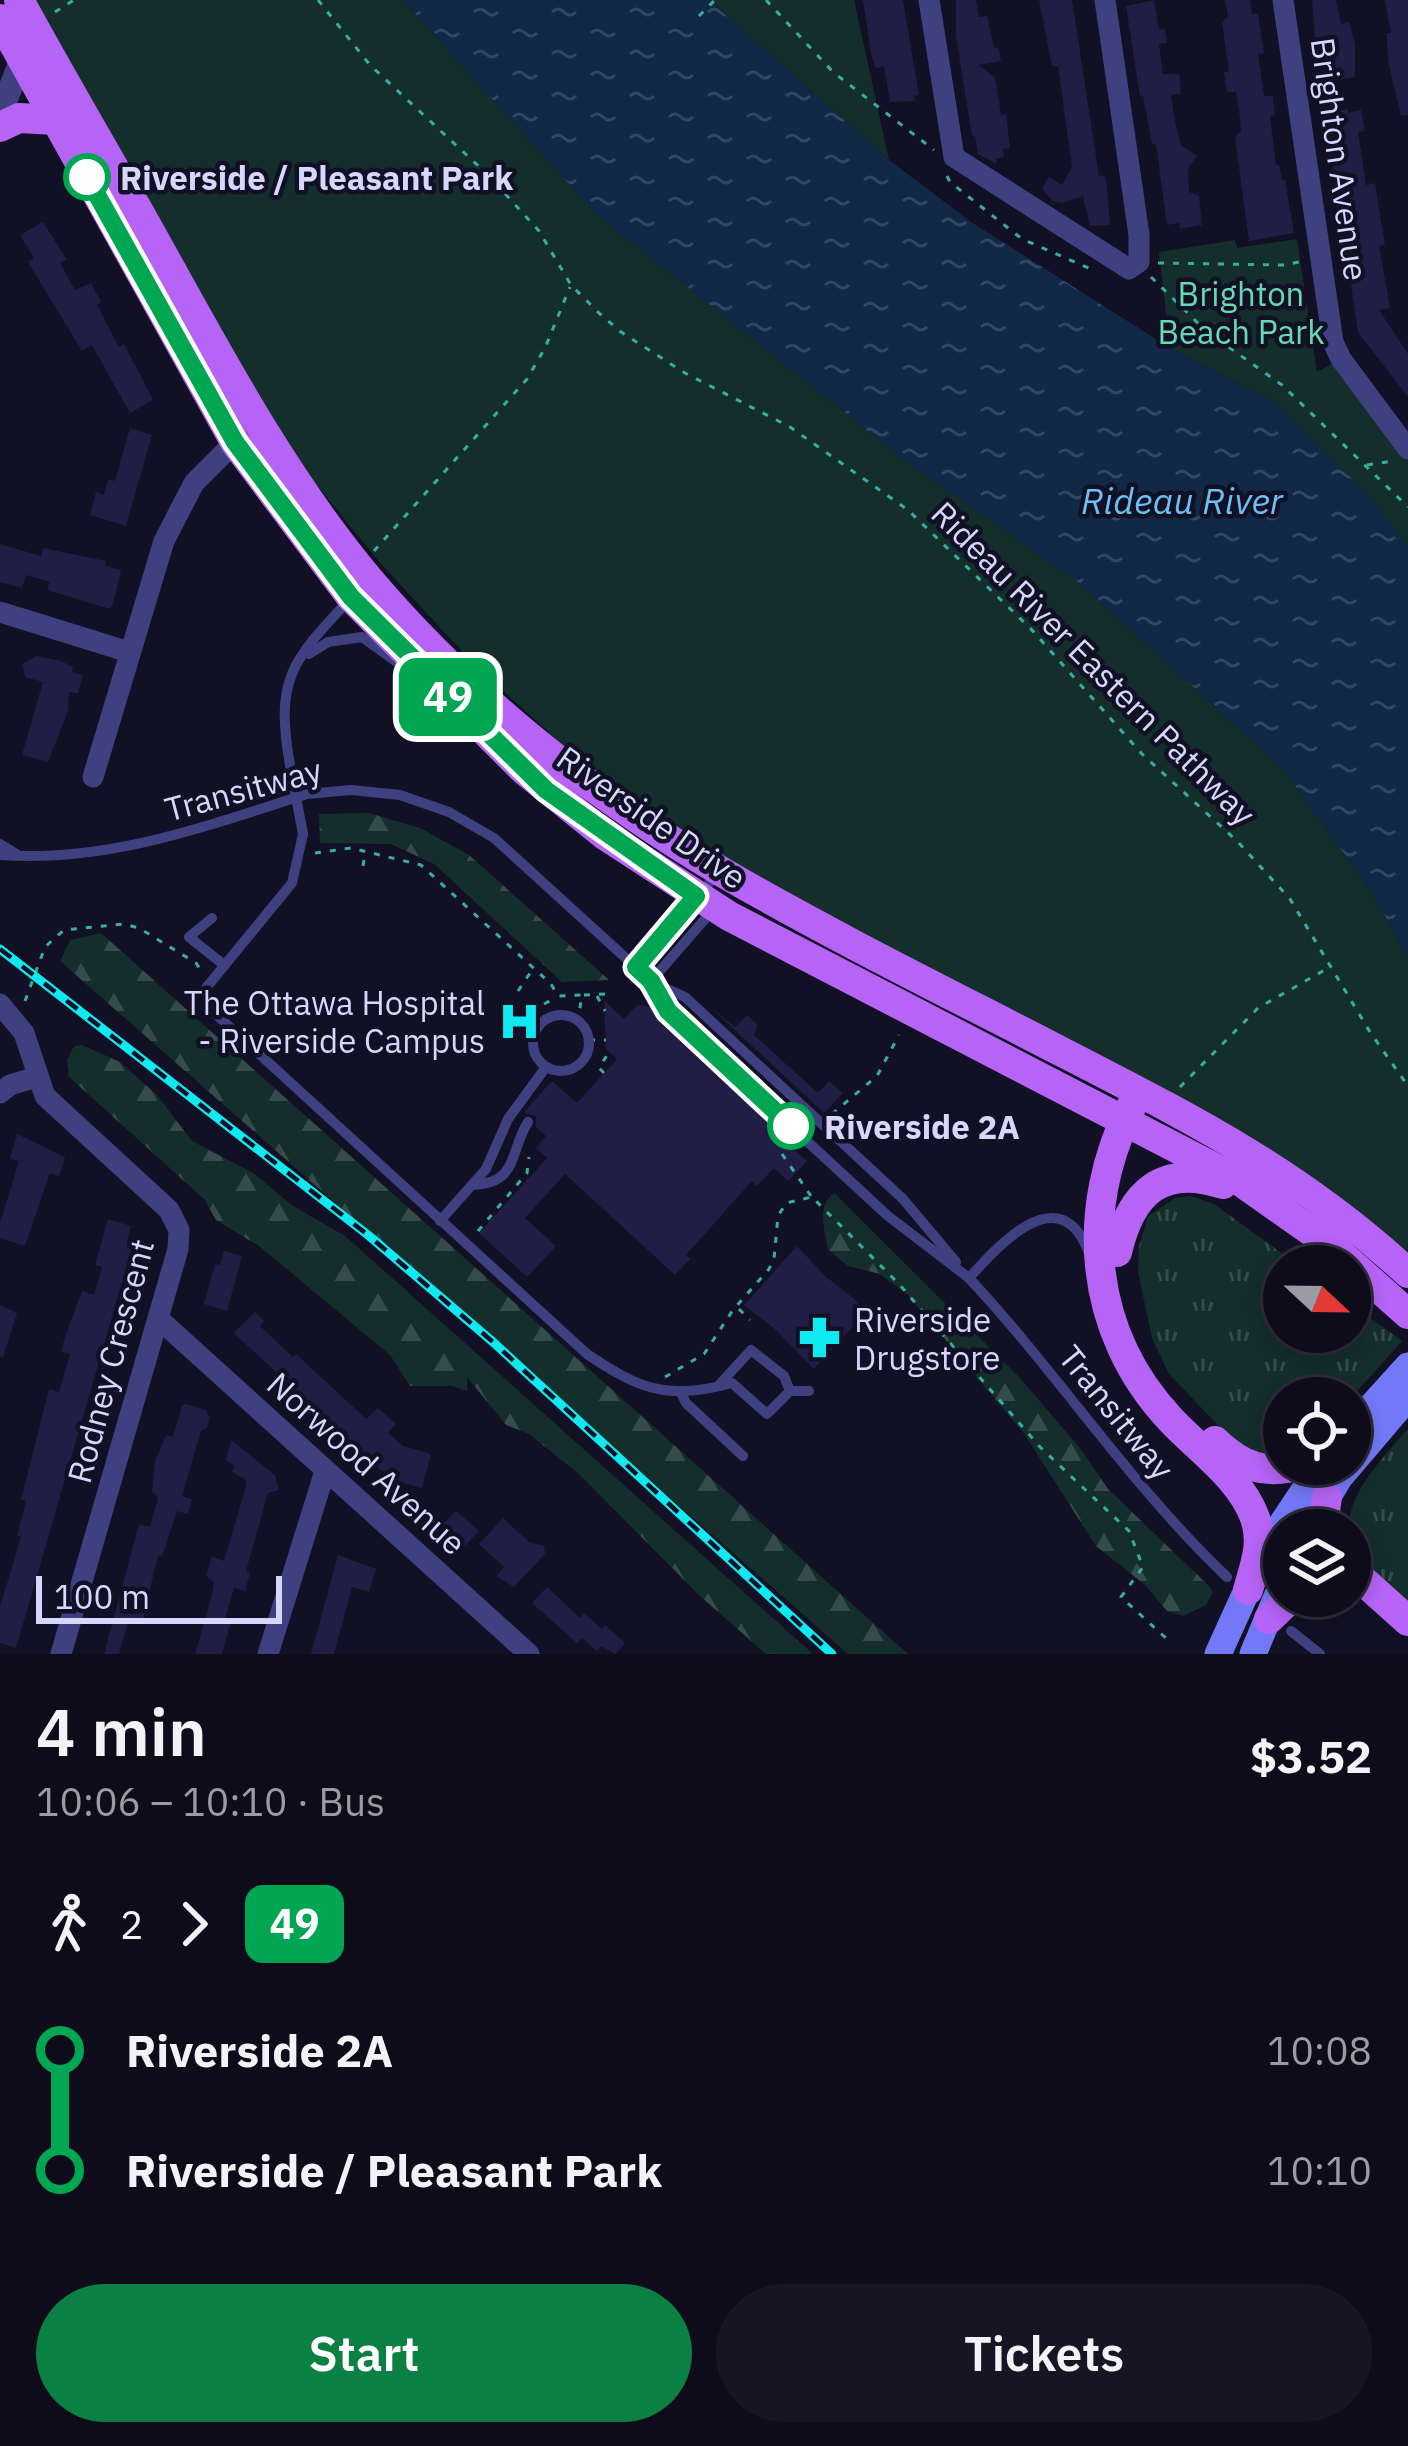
<!DOCTYPE html>
<html lang="en">
<head>
<meta charset="utf-8">
<style>
  :root { --surface:#0e0c1b; --page:#171524; --text:#f1f3f6; --muted:#9b9ba3; --line:#2e2c3a; --accent:#0b8043 }
  body { margin:0; font-family:"IBM Plex Sans",sans-serif; background:var(--page); color:var(--text); height:100vh; display:flex; flex-direction:column; font-size:45px; white-space:nowrap }
  * { box-sizing:border-box; margin:0 }
  p { font-size:39px; color:var(--muted) }
  .icon { flex:none; width:66px; height:66px; fill:none; stroke:currentColor; stroke-width:2; stroke-linecap:round; stroke-linejoin:round }
  .map { position:relative; height:1654px; overflow:hidden }
  .side { display:flex; flex-direction:column; background:var(--surface); flex:1 }
  .side>* { flex:none }
  .badge { padding:0 24px; border-radius:18px; font-size:42px; line-height:78px }
  .needle { width:78px; rotate:112deg }
  .fabs { position:absolute; left:1263px; top:1245px; display:grid; gap:24px }
  .fabs a { display:grid; place-items:center; width:108px; height:108px; border-radius:50%; background:var(--surface); box-shadow:0 6px 18px #0003,0 0 0 3px var(--line); font-size:60px }
  .scale { position:absolute; left:36px; bottom:30px; width:246px; box-sizing:border-box; padding-left:12px; border:6px solid #d7d6fc; border-top:0; font-size:33px; line-height:42px; white-space:nowrap; color:#d7d6fc; -webkit-text-stroke:9px #121024; paint-order:stroke }
  .map>.badge { position:absolute; translate:-50% -50%; box-shadow:0 0 0 6px #fff }
  .legs { display:flex; align-items:center; gap:18px; height:132px; padding:0 36px; font-size:39px }
  .legs p { margin-inline-start:auto }
  .headline { display:flex; align-items:center; justify-content:space-between; height:204px; padding:0 36px }
  h1 { font-size:66px; font-weight:600; line-height:90px }
  .primary-button { display:flex; gap:24px; margin-top:auto; padding:24px 36px }
  .primary-button a { flex:1; height:138px; border-radius:72px; background:var(--accent); color:#fff; font-size:48px; font-weight:600; line-height:138px; text-align:center }
  .primary-button a+a { background:var(--page); color:var(--text) }
  ul { padding:0 36px; list-style:none }
  li { display:flex; align-items:center; gap:42px; height:120px; font-size:45px }
  li i { display:grid; place-items:center; width:18px; height:100%; margin:0 15px; background:currentColor }
  li i::after { content:''; width:30px; height:30px; margin:-15px; border:9px solid; border-radius:50%; background:var(--surface) }
  li p { margin-inline-start:auto }
  li:first-child i { background:linear-gradient(#0000 50%,currentColor 0) }
  li:last-child i { background:linear-gradient(currentColor 50%,#0000 0) }
  .map>svg:first-child { display:block }
</style>
</head>
<body>
<div class="map">
<svg width="1408" height="1654" viewBox="0 0 1408 1654">
  <defs>
    <pattern id="grass-tufts" width="24" height="20" patternUnits="userSpaceOnUse" patternTransform="scale(3)"><rect width="24" height="20" fill="#142e2b"/><path d="M3 7l-1-3M5 7V3M7 7l1-3M15 17l-1-3M17 17v-4M19 17l1-3" fill="none" stroke="#354c4b"/></pattern>
    <pattern id="forest-firs" width="22" height="20" patternUnits="userSpaceOnUse" patternTransform="scale(3)"><rect width="22" height="20" fill="#142e2b"/><path d="M5 1l3.5 6h-7zM16 11l3.5 6h-7z" fill="#354c4b"/></pattern>
    <pattern id="water-ripples" width="26" height="14" patternUnits="userSpaceOnUse" patternTransform="scale(3)"><rect width="26" height="14" fill="#112947"/><path d="M2 4q2-2 4 0t4 0M15 11q2-2 4 0t4 0" fill="none" stroke="#334762"/></pattern>
  </defs>
  <rect width="100%" height="100%" fill="#121024"/>
  <g fill="url(#grass-tufts)">
    <path d="M1191 1196 1214 1204 1299 1266H1284V1332H1350V1303L1402 1341 1350 1399 1284 1398V1458L1255 1456 1234 1442 1169 1374 1152 1338 1138 1272 1139 1246 1148 1216 1175 1198Z"/>
    <path d="M1408 1429V1607C1394 1595 1376 1583 1365 1569 1323 1516 1373 1469 1408 1429Z"/>
  </g>
  <g fill="url(#forest-firs)">
    <path d="M369 813 420 828 469 855 609 980 562 982 434 864 391 844 320 843 319 814Z"/>
    <path d="M101 933 908 1654H848L60 961 70 940Z"/>
    <path d="M82 1045 120 1062 157 1095 192 1141 253 1173 293 1206 345 1236 813 1654H766L700 1596 579 1474 529 1434 506 1425 467 1377V1391L452 1386H410L390 1355 259 1246 216 1220 204 1199 69 1077 67 1060 74 1046Z"/>
    <path d="M834 1193 1019 1377 1080 1448 1108 1489 1208 1585 1213 1592 1206 1605 1183 1616 1167 1611 1145 1585 1096 1546 1025 1435 908 1295 880 1274 848 1266 828 1250C825 1230 816 1207 834 1193Z"/>
  </g>
  <g fill="#142e2b">
    <path d="M33 0H403L596 214 907 462 1077 581 1283 769 1371 891 1408 957V1257L1329 1188 1254 1142 726 862 567 749 475 665 382 565 301 466 232 356Z"/>
    <path d="M709 0H854L889 160Z"/>
    <path d="M1297 239 1317 372 1341 359 1408 447V548L1273 402 1170 348 1159 252 1235 240 1237 248Z"/>
  </g>
  <path fill="url(#water-ripples)" d="M403 0H709L889 160 971 222 1170 348 1273 402 1368 494 1408 548V957L1371 891 1283 769 1077 581 907 462 596 214Z"/>
  <g fill="#221d44">
    <path d="M863 0H903L919 95 914 96 915 101 890 102 884 67 876 68 871 54Z"/>
    <path d="M956 0H976L979 17 987 16 994 48 998 47 1001 61 978 65 995 77 1001 115 1006 114 1010 148 1003 149 1004 157 996 159 997 164 978 154 975 136H972L956 36Z"/>
    <path d="M1039 0H1072L1099 176 1105 175 1107 188 1110 225 1090 226 1083 196 1062 203 1053 201 1042 189 1049 177 1062 185 1072 167 1058 66H1052Z"/>
    <path d="M1154 0 1159 30 1165 29 1167 43 1159 44 1163 74H1179L1181 94 1171 95 1175 122 1181 145 1197 156 1188 168 1189 192 1199 196 1202 225 1180 229 1179 223 1167 225 1156 144H1152L1143 95 1140 96 1126 6Z"/>
    <path d="M1225 0H1250L1252 14H1258L1264 53 1258 54 1264 96H1273L1275 115 1270 117 1276 165H1279L1282 180H1285L1294 233 1249 241 1235 138 1241 130 1240 118 1236 92H1227L1224 72 1229 71 1222 22 1228 17Z"/>
    <path d="M1312 0H1336L1341 24 1349 22 1355 44V77L1319 83Z"/>
    <path d="M1385 0H1408V115L1401 116 1389 65 1387 45V33H1391Z"/>
    <path d="M1348 109V113L1361 110 1365 131 1358 132 1366 185 1375 183 1385 245 1379 246 1390 308 1379 310 1408 354V397L1358 332 1350 277 1355 276 1351 251 1345 250 1326 121 1330 120 1329 112Z"/>
    <path d="M43 222 67 260 60 263 75 290 91 283 101 302 97 305 119 347 124 344 153 400 130 413 92 345 82 351 28 262 34 258 20 235Z"/>
    <path d="M130 428 152 435 126 526 90 515 96 492 104 495 108 479 115 481Z"/>
    <path d="M0 544 41 556 43 548 106 561 105 566 121 570 113 604 110 609 47 590 50 582 26 575 22 588 0 582Z"/>
    <path d="M36 656 61 661 73 667 72 672 83 675 78 693 69 692 68 711 48 762 22 755 43 682 25 677 22 664Z"/>
    <path d="M604 1000 624 1019 637 1005 654 1007 660 1018 796 1144 792 1148 807 1161 788 1181 774 1168 757 1186 752 1181 686 1255 690 1259 675 1275 565 1174 525 1218 556 1246 527 1277 479 1233 547 1158 536 1148 546 1136 536 1127V1116L524 1113 531 1104 552 1081 577 1103 617 1059 606 1049Z"/>
    <path d="M708 1005 735 1027 747 1015 758 1025 754 1035 818 1093 829 1081 843 1093 824 1113Z"/>
    <path d="M676 1006 811 1127 809 1130 711 1039Z"/>
    <path d="M17 1134 65 1157 59 1176 50 1173 25 1246 0 1238V1223L19 1161 10 1159Z"/>
    <path d="M108 1219 131 1226 127 1241 132 1248 16 1648 0 1643V1607L21 1537 17 1536 26 1501 21 1500 49 1389 59 1392 70 1354 61 1351 66 1334 82 1291 94 1295 102 1267 95 1265Z"/>
    <path d="M797 1246 825 1276 868 1310 814 1369 776 1330 744 1305Z"/>
    <path d="M224 1251 242 1256 227 1311 204 1304 215 1264 220 1265Z"/>
    <path d="M0 1305 17 1313 3 1357H0Z"/>
    <path d="M255 1312 264 1321 260 1326 293 1357 296 1354 366 1419 378 1408 396 1424 388 1433 403 1446 431 1454 422 1488 392 1480 234 1333Z"/>
    <path d="M186 1404 206 1410 210 1418 207 1428 201 1431 182 1496 192 1499 188 1514 177 1511 162 1557 158 1555 142 1623 129 1619 119 1654H104L139 1524 150 1527 158 1498 152 1491 155 1461 166 1435 173 1437 182 1406Z"/>
    <path d="M231 1440 275 1475 279 1490 268 1493 246 1571 250 1573 245 1591 234 1588 225 1619 231 1621 222 1654H195L212 1595 214 1582 206 1576 212 1557 224 1561 246 1486V1480L232 1472 235 1466 226 1460Z"/>
    <path d="M456 1511 479 1531 465 1546 442 1526Z"/>
    <path d="M503 1518 529 1542 544 1546 545 1554 514 1587 496 1576 504 1567 479 1544Z"/>
    <path d="M338 1555 376 1569 369 1592 352 1587 334 1654H311Z"/>
    <path d="M547 1587 580 1618 584 1613 602 1629 605 1625 625 1643 616 1654 601 1646 597 1651 582 1638 577 1643 532 1603Z"/>
  </g>
  <g fill="none" stroke-linecap="round" stroke-linejoin="round">
    <g stroke="#37afa0" stroke-width="3" stroke-dasharray="6 9" stroke-linecap="butt">
      <path d="M318 0 370 65 488 175 539 231 571 285 599 313 621 332 685 373 790 427 908 510 1031 629 1142 754 1237 841 1290 899 1370 1032 1408 1086"/>
      <path d="M766 0 833 72 934 150"/>
      <path d="M55 12 74 0"/>
      <path d="M699 16 715 0"/>
      <path d="M947 176 950 182 1022 239 1093 270"/>
      <path d="M1158 263 1284 265 1304 261"/>
      <path d="M1151 277 1206 331 1282 385 1408 507"/>
      <path d="M1367 465 1393 461"/>
      <path d="M374 551 527 379 545 348 570 287"/>
      <path d="M315 853 351 848 421 865 551 984 558 996 582 995 578 1020"/>
      <path d="M363 866 365 854"/>
      <path d="M518 991 532 970"/>
      <path d="M584 995 606 994"/>
      <path d="M597 996 605 1011"/>
      <path d="M25 1001 45 947 64 930 124 924 139 928 196 963 202 972"/>
      <path d="M544 1004 557 997"/>
      <path d="M589 1040H606"/>
      <path d="M604 1073 599 1068 609 1052"/>
      <path d="M1180 1087 1258 1008 1330 967"/>
      <path d="M832 1114 877 1076 899 1035"/>
      <path d="M782 1154 811 1196"/>
      <path d="M478 1231 527 1173 529 1157"/>
      <path d="M739 1309 750 1320"/>
      <path d="M665 1377 704 1354 733 1310 769 1269 774 1259 778 1216 786 1203 812 1197 899 1284 1040 1447 1129 1531 1143 1567 1121 1597 1168 1640"/>
    </g>
    <g stroke="#3e4080" stroke-width="10">
      <path d="M309 654 328 642 362 637 398 663"/>
      <path d="M290 765C275 679 291 662 349 600"/>
      <path d="M303 834 292 883 206 988 210 1009 587 1354C639 1389 668 1401 732 1383L767 1414 790 1391H809"/>
      <path d="M0 844 18 855"/>
      <path d="M0 855C108 863 206 826 307 794L351 790 400 795 449 812 494 838 651 981 667 1011 704 1046 888 1216 969 1278"/>
      <path d="M212 918 189 937 224 965"/>
      <path d="M636 967 718 873"/>
      <path d="M651 981 712 911"/>
      <path d="M654 983 685 997 903 1199 956 1262"/>
      <circle cx="561" cy="1043" r="28"/>
      <path d="M473 1185C519 1183 509 1152 528 1122"/>
      <path d="M440 1221 486 1169 508 1119 546 1067"/>
      <path d="M967 1276C1058 1373 1130 1485 1227 1577"/>
      <path d="M969 1278C999 1245 1060 1176 1089 1253"/>
      <path d="M719 1385 751 1350 784 1376 790 1391"/>
      <path d="M680 1391 686 1403 743 1456"/>
      <path d="M1291 1631 1320 1654"/>
    </g>
    <g stroke="#3e4080" stroke-width="21">
      <path d="M929 0 954 157 1129 269 1139 262V235L1105 0"/>
      <path d="M1283 0 1333 342 1341 359 1408 449"/>
      <path d="M0 612 129 652"/>
      <path d="M93 777 164 541 194 483 235 442"/>
      <path d="M0 1004 24 1033 45 1096 169 1210 179 1230 178 1249 61 1654"/>
      <path d="M0 1093 10 1085 36 1077"/>
      <path d="M160 1320 529 1654"/>
      <path d="M268 1654 325 1471"/>
    </g>
    <path stroke="#3e4080" stroke-width="24" d="M0 114 22 59"/>
    <g stroke="#7379f6" stroke-width="27">
      <path d="M1350 1430 1408 1366"/>
      <path d="M1308 1530 1339 1478 1408 1397"/>
      <path d="M1218 1654 1267 1546 1322 1464"/>
      <path d="M1253 1654 1284 1580"/>
    </g>
    <g stroke="#b564f5" stroke-width="30">
      <path d="M19 0C64 83 112 163 158 246 222 361 285 480 371 582 468 696 593 796 722 872 834 937 950 994 1066 1054 1194 1120 1301 1174 1408 1273"/>
      <path d="M0 19 235 442 351 597 524 770 606 836 729 916 1240 1181 1328 1243 1408 1314"/>
      <path d="M0 127 19 118 56 120"/>
      <path d="M1133 1103C1078 1209 1088 1332 1171 1420 1199 1450 1241 1478 1255 1518 1264 1543 1255 1565 1248 1590"/>
      <path d="M1117 1252C1131 1192 1162 1164 1223 1184"/>
      <path d="M1215 1441C1242 1467 1266 1476 1303 1464"/>
      <path d="M1327 1497 1325 1511 1330 1530"/>
      <path d="M1350 1569 1408 1621"/>
      <path d="M1269 1619 1293 1596"/>
    </g>
    <defs>
      <path id="rail" d="M0 949 368 1235 493 1342 832 1654"/>
    </defs>
    <use href="#rail" stroke="#0fe9f0" stroke-width="9"/>
    <use href="#rail" stroke="#121024" stroke-width="4.5" stroke-dasharray="14" stroke-linecap="butt"/>
    <path stroke="#3e4080" stroke-width="10" d="M290 765 303 834"/>
  </g>
  <g fill="none" stroke-linecap="round" stroke-linejoin="round">
    <defs>
      <path id="line-1" d="M87 177 235 442 351 597 546 790 696 896 636 967 651 981 668 1011 791 1126"/>
    </defs>
    <use href="#line-1" stroke="#fff" stroke-width="27"/>
    <use href="#line-1" stroke="#00a651" stroke-width="18"/>
  </g>
  <defs>
    <symbol id="hospital-bare" viewBox="-9 -9 18 18"><path d="M-5-5h3v3.5h4V-5h3V5h-3V1.5h-4V5h-3Z" fill="#0fe9f0" stroke="#121024" stroke-width="2.5" paint-order="stroke"/></symbol>
    <symbol id="pharmacy-bare" viewBox="-9 -9 18 18"><path d="M-2-6h4v4h4v4h-4v4h-4v-4h-4v-4h4Z" fill="#0fe9f0" stroke="#121024" stroke-width="2.5" paint-order="stroke"/></symbol>
  </defs>
  <g fill-rule="evenodd">
    <use href="#hospital-bare" x="490" y="992" width="59" height="59"/>
    <use href="#pharmacy-bare" x="790" y="1308" width="59" height="59"/>
  </g>
  <g fill="#fff" stroke="#00a651" stroke-width="6">
    <circle cx="87" cy="177" r="21"/>
    <circle cx="791" cy="1126" r="21"/>
  </g>
  <g text-anchor="middle" dominant-baseline="central" stroke-width="9" stroke-linejoin="round" paint-order="stroke">
    <g font-size="33" fill="#d7d6fc" stroke="#121024">
      <text transform="translate(1340 159) rotate(82)">Brighton Avenue</text>
      <text transform="translate(1094 663) rotate(45)">Rideau River Eastern Pathway</text>
      <text transform="translate(243 789) rotate(-15)">Transitway</text>
      <text transform="translate(652 817) rotate(35)">Riverside Drive</text>
      <text transform="translate(110 1361) rotate(-75)">Rodney Crescent</text>
      <text transform="translate(1117 1412) rotate(51)">Transitway</text>
      <text transform="translate(367 1463) rotate(42)">Norwood Avenue</text>
    </g>
    <g font-size="33" font-weight="bold" fill="#d7d6fc" stroke="#121024" text-anchor="start">
      <text x="120" y="177">Riverside / Pleasant Park</text>
      <text x="824" y="1126">Riverside 2A</text>
    </g>
    <g font-size="33" fill="#66d8b4" stroke="#121024">
      <text x="1241" y="293">Brighton<tspan x="1241" dy="38">Beach Park</tspan></text>
    </g>
    <g font-size="33" fill="#d7d6fc" stroke="#121024" text-anchor="end">
      <text x="485" y="1002">The Ottawa Hospital<tspan x="485" dy="38">- Riverside Campus</tspan></text>
      <text x="854" y="1319" text-anchor="start">Riverside<tspan x="854" dy="38">Drugstore</tspan></text>
    </g>
    <g font-size="36" font-style="italic" fill="#6abff6" stroke="#121024">
      <text x="1182" y="500">Rideau River</text>
    </g>
  </g>
</svg>
<div class="fabs">
<a><svg class="needle" viewBox="-14 -14 28 28"><path d="M0-13l5 13h-10z" fill="#e53935"/><path d="M0 13l5-13h-10z" fill="#9b9ba3"/></svg></a>
<a><svg class="icon" aria-label="locate" viewBox="0 0 24 24"><circle cx="12" cy="12" r="6"/><path d="M12 2v4M12 18v4M2 12h4M18 12h4"/></svg></a>
<a><svg class="icon" aria-label="layers" viewBox="0 0 24 24"><path d="M12 4l9 5-9 5-9-5zM3 14l9 5 9-5"/></svg></a>
</div>
<div class="scale">100 m</div>
<b class="badge" style="left:448px;top:697px;background:#00a651;color:#fff">49</b>
</div>
<section class="side">
<div class="headline"><div><h1>4 min</h1><p>10:06 – 10:10 · Bus</p></div><b>$3.52</b></div>
<div class="legs"><svg class="icon" aria-label="walk" viewBox="0 0 24 24"><circle cx="13" cy="4" r="2"/><path d="M13 8l-2 6 4 7M11 14l-3 7M7 12l3-4h3l4 4"/></svg>2<svg class="icon" aria-label="forward" viewBox="0 0 24 24"><path d="M9 5l7 7-7 7"/></svg><b class="badge" style="background:#00a651;color:#fff">49</b></div>
<ul>
<li><i style="color:#00a651"></i><b>Riverside 2A</b><p>10:08</p></li>
<li><i style="color:#00a651"></i><b>Riverside / Pleasant Park</b><p>10:10</p></li>
</ul>
<div class="primary-button"><a>Start</a><a>Tickets</a></div>
</section>
</body>
</html>
